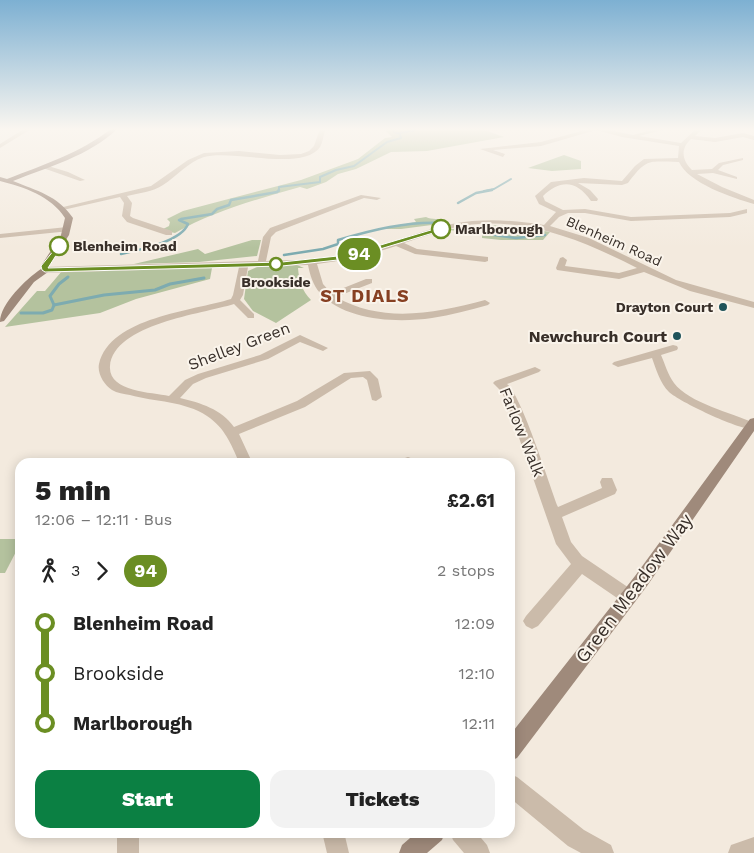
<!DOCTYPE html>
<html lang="en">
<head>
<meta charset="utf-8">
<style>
  :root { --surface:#fff; --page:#f2f2f2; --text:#222; --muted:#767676; --accent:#0b8043 }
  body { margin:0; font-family:"Work Sans",sans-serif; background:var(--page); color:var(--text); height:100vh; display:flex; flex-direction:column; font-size:19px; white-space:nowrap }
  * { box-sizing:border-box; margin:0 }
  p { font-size:16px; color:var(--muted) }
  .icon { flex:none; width:28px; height:28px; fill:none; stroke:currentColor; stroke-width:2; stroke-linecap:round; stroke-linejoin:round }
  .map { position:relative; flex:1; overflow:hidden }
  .sheet { position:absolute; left:15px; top:458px; width:500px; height:380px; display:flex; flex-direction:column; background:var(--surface); border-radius:15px; box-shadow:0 2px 12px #0003 }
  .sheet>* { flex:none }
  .badge { padding:0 10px; border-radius:16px; font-size:18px; line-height:32px }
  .map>.badge { position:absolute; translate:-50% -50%; box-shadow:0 0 0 2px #fff }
  .legs { display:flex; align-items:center; gap:8px; height:55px; padding:0 20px; font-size:16px }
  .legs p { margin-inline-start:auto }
  .head { display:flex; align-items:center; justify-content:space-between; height:85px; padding:0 20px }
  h1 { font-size:28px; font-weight:800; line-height:38px }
  .action { display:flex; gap:10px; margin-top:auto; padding:10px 20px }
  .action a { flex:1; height:58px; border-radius:15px; background:var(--accent); color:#fff; font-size:20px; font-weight:800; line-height:58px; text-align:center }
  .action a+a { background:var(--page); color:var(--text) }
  ul { padding:0 20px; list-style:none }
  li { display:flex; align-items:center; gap:18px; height:50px; font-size:19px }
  li i { display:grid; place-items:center; width:8px; height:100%; margin:0 6px; background:currentColor }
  li i::after { content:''; width:12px; height:12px; margin:-6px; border:4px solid; border-radius:50%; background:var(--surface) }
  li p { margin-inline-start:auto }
  li:first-child i { background:linear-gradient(#0000 50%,currentColor 0) }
  li:last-child i { background:linear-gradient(currentColor 50%,#0000 0) }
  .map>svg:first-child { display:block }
</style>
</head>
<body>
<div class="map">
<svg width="754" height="853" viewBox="0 0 754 853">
  <rect width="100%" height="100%" fill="#f3eade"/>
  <g fill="#b4c29e">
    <path d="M384 129H485L484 130 504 137 427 151 391 152 356 169 338 174 326 182 307 189 300 187C258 199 214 211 175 233L161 230 169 226 170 222 167 219 183 211 301 180 358 159 385 138 392 137Z"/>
    <path d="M564 155 581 161V169L552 171 528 168Z"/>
    <path d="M426 217C432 220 439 218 446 220L447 223 401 229H381L416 222 414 219Z"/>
    <path d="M489 225 521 227 550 232 543 240H501L482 238V234L465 233V231L444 230Z"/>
    <path d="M252 240H261L257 256 199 262 134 264 198 249 205 254Z"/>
    <path d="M297 265 304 268H298C299 281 302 291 311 300L276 323 253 311 244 299 248 271 257 267Z"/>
    <path d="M212 268 210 279 136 299 100 313 5 327 37 291H45L62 271Z"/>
    <path d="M0 539H20V544L5 573H0Z"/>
  </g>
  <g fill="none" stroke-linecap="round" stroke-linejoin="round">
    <g stroke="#7dabb0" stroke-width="2">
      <path d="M398 133 413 131 414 129"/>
      <path d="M279 191V187L320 182V177L336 170 354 166 387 142 401 138 400 134 394 132 393 129"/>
      <path d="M484 191 494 189 511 179"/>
    </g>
    <g stroke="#7dabb0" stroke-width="2.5">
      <path d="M458 203 476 193 492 190"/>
      <path d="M471 227 486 229 494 235 516 238 545 235"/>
      <path d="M121 254C138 250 181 242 188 224L179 220 181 219 212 214 217 209 229 205 231 200 277 192 279 190"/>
      <path d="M284 255 323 249 338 244V240C372 230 407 221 443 223"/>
    </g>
    <g stroke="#7dabb0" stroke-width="3">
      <path d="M54 305 104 295 155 290 170 284 204 278"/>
      <path d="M21 313H43L52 310 54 305 50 296 59 284 68 277"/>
    </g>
    <g fill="#cbbbaa" fill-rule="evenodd">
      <path d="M24 129H31L0 148V144Z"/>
      <path d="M320 129H326C323 135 323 142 320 147 303 172 232 149 204 157 188 162 177 176 163 185 153 192 139 193 127 196L132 203 130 216 133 218 172 231V235H166L127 222 122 216 124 203 120 197 63 210 59 208 151 186 188 160 204 153 239 151 280 155 301 154 309 151 314 146Z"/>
      <path d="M589 129H604L633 135 656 129H666L639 136 681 143 696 129H702L695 136 715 138 743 133 754 136V140L743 137 715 142 691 139C680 149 682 160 692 170L712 169 719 163 743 158V160L723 165 718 170 737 177V179L713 173 697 174 722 187 754 200V204C733 198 688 183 679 162 648 162 648 157 628 183L622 185 578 183 590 190 598 199 597 201H591C577 180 560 179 543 196L545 201 563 210 585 209 631 217 730 213 747 209V213L730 217 631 221 585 213H568L559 217 550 226 589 238 676 280 754 302V308L690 291 644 272 619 279 557 270 556 268 560 258 563 257 567 260 565 266 619 273 637 268C580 239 518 213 452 228 436 232 420 238 404 243L417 249 488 257V261L485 262 415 254 396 246 358 258 317 264 323 284 331 293 366 279H372V283L336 297C384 324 435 313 485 300L490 303 488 305C470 310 451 315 432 318 397 323 345 321 320 293 313 285 310 275 308 265L248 267 243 295 240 300 254 314V318H248L234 304C202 314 114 324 110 366 108 392 151 392 169 396L185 380 198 374 260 355 300 335 328 348 323 351 300 342 268 359 206 378 193 384 180 398C201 403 221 409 234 427L297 401 344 373 370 371 378 379 382 397 376 401 372 400 367 380 363 377 351 378 305 407 239 434 252 462H239C231 444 225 428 207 416 185 401 155 402 130 395 124 394 117 393 112 390 104 385 97 373 99 364 110 317 193 311 231 299L233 295 239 267 45 273 41 270 45 267 258 261 263 237 270 228 361 195 381 198 377 200 364 198 276 232 271 237 266 261C297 260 328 260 357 252 389 245 420 230 452 224 483 218 514 220 544 225L556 212 539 204 535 196 551 182 584 178 622 181 635 166 644 159 678 158 679 146 622 137 596 130 541 146 493 150 505 154 503 157 480 149 541 142Z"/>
      <path d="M45 165 68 172 85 180 80 181 43 168V166Z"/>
      <path d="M67 227H70V231L0 238V234Z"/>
      <path d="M673 345 677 346 678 348 677 350 661 355C665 364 668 375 674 383 689 403 732 413 754 423V429C741 431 680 402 669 392 660 383 656 369 652 358L618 367 612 364 614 362Z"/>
      <path d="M535 367 541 370 539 372 507 384C522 396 549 484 558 507L602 488 600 482 602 478H612L617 490 615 494 562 517 571 542 582 556 635 592 637 597 635 602 629 604 623 602 582 574 538 626 532 629 526 626 523 621 526 616 571 564 556 544 509 409 502 392 493 383 495 381Z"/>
      <path d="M408 457 413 459 414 462H401L402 459Z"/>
      <path d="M510 774 517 777 584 830 611 845 614 853H581L568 846 510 798Z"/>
      <rect x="117" y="832" width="22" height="21"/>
      <path d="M322 832H344L349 853H327Z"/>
      <path d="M450 832H476L487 845 490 853H464L453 840Z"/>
      <path d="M754 837V853H728L731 845Z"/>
    </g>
    <g fill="#9f8a7b" fill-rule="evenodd">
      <path d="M111 129H117C89 156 48 167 13 181 37 191 57 195 73 218L69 235 49 266 48 272 34 282 4 321 0 322C0 304 26 279 41 269V266L61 235 65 218C51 196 24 187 0 181V177L7 179C43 165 80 153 111 129Z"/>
      <path d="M754 418V431L647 586 517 758 510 761V735L635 576 750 419Z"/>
      <path d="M417 832H445L442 840 427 853H399L402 845Z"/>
    </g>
  </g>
  <linearGradient id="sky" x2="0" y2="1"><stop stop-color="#7db0d2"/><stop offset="0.52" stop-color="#faf6f0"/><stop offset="1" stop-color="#faf6f0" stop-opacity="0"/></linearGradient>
  <rect width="754" height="248" fill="url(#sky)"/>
  <path fill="#6b8e23" stroke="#fff" d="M441 227 443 230 347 259 282 266 45 272 42 270 41 266 59 244 62 246 48 268 282 262 347 255Z"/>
  <g fill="#fff" stroke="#6b8e23" stroke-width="2.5">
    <circle cx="441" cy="229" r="9"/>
    <circle cx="59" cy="246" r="9"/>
    <circle cx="276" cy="264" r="6"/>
  </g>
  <g fill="#1f535a" stroke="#faf4eb" stroke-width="2">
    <circle cx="723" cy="307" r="5"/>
    <circle cx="677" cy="336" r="5"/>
  </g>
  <g text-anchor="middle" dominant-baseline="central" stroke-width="4" stroke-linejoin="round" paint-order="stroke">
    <g font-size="14" font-weight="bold" fill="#382f29" stroke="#faf4eb" text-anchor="start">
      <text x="455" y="229">Marlborough</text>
      <text x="73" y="246">Blenheim Road</text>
      <text x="276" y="282" text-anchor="middle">Brookside</text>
    </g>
    <g font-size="14" fill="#382f29" stroke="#faf4eb">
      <text transform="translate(614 241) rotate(24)">Blenheim Road</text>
    </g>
    <g font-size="14" font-weight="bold" fill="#382f29" stroke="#faf4eb" text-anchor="end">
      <text x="713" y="307">Drayton Court</text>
    </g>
    <g font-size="16" font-weight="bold" fill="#382f29" stroke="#faf4eb" text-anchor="end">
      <text x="667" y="336">Newchurch Court</text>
    </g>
    <g font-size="16" fill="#382f29" stroke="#faf4eb">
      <text transform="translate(239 346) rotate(-21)">Shelley Green</text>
      <text transform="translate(522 432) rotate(68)">Farlow Walk</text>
    </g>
    <g font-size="18" font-weight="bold" letter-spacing="1" fill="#874022" stroke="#faf4eb">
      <text x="365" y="295">ST DIALS</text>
    </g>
    <g font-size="19" fill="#382f29" stroke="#faf4eb">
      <text transform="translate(634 588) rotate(-53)">Green Meadow Way</text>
    </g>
  </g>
</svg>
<b class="badge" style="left:359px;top:254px;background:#6b8e23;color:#fff">94</b>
<section class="sheet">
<div class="head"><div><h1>5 min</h1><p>12:06 – 12:11 · Bus</p></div><b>£2.61</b></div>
<div class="legs"><svg class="icon" aria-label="walk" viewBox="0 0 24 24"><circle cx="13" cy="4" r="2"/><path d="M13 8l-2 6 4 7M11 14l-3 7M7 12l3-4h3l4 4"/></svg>3<svg class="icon" aria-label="forward" viewBox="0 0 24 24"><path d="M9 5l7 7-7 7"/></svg><b class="badge" style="background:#6b8e23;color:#fff">94</b><p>2 stops</p></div>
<ul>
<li><i style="color:#6b8e23"></i><b>Blenheim Road</b><p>12:09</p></li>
<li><i style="color:#6b8e23"></i><span>Brookside</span><p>12:10</p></li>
<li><i style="color:#6b8e23"></i><b>Marlborough</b><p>12:11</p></li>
</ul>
<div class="action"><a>Start</a><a>Tickets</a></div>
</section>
</div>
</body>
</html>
